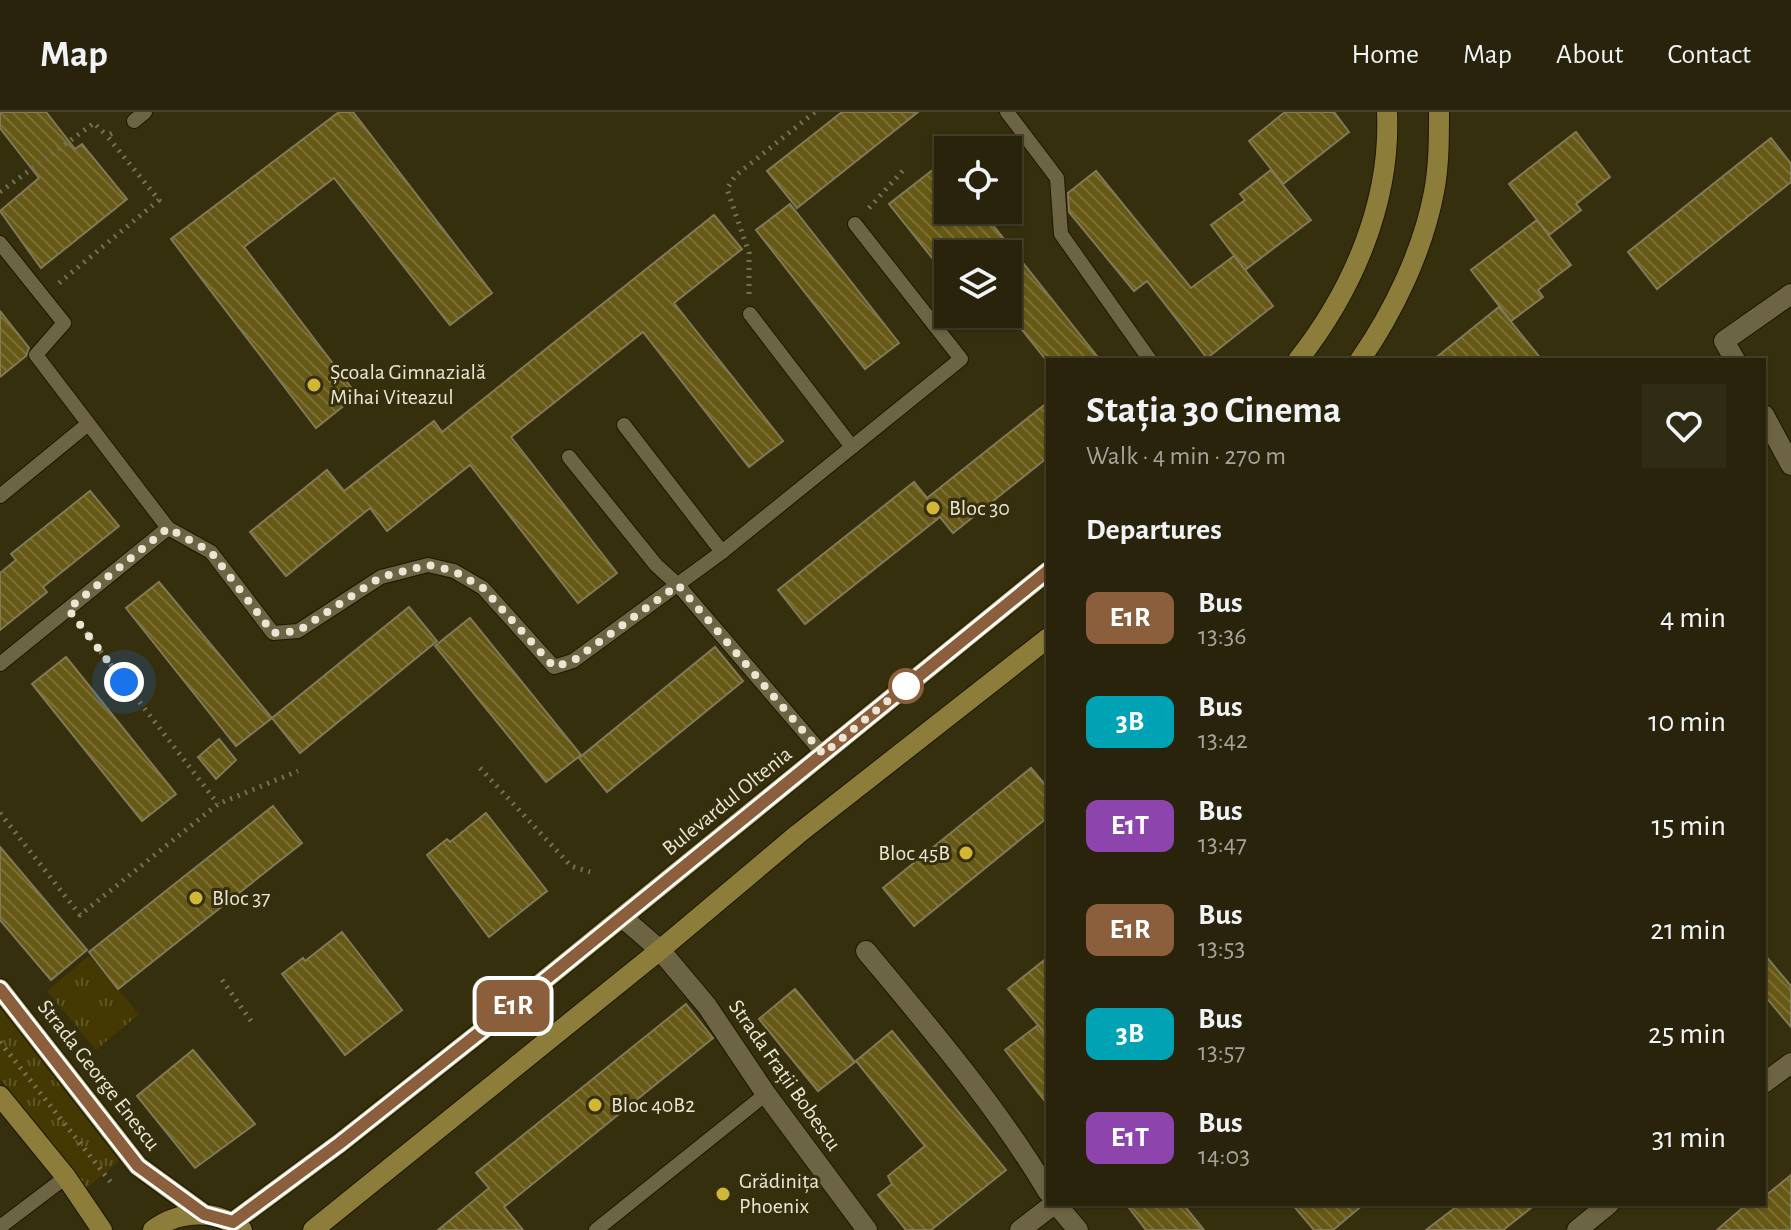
<!DOCTYPE html>
<html lang="en">
<head>
<meta charset="utf-8">
<style>
  :root { --surface:#28230a; --page:#302b13; --text:#f1f3f6; --muted:#a5a49c; --line:#44402b }
  body { margin:0; font-family:"Alegreya Sans",sans-serif; background:var(--page); color:var(--text); height:100vh; display:flex; flex-direction:column; font-size:30px; white-space:nowrap }
  * { box-sizing:border-box; margin:0 }
  p { font-size:26px; color:var(--muted) }
  .icon { flex:none; width:44px; height:44px; fill:none; stroke:currentColor; stroke-width:2; stroke-linecap:round; stroke-linejoin:round }
  .map { position:relative; flex:1; overflow:hidden }
  .side { position:absolute; left:1046px; top:246px; width:720px; height:848px; display:flex; flex-direction:column; background:var(--surface); border-radius:0px; box-shadow:0 2px 6px #0004,0 0 0 2px var(--line) }
  .side>* { flex:none }
  .badge { padding:0 16px; border-radius:12px; font-size:28px; line-height:52px }
  .controls { position:absolute; left:934px; top:24px; display:grid; gap:16px }
  .controls a { display:grid; place-items:center; width:88px; height:88px; border-radius:0px; background:var(--surface); box-shadow:0 2px 6px #0004,0 0 0 2px var(--line); font-size:40px }
  .you { position:absolute; width:40px; height:40px; margin:-20px; border:6px solid #fff; border-radius:50%; background:#1a73e8; box-shadow:0 0 0 12px #1a73e833 }
  .map>.badge { position:absolute; translate:-50% -50%; box-shadow:0 0 0 4px #fff }
  h2 { padding:0 40px; font-size:30px; line-height:72px }
  .round { display:grid; place-items:center; flex:none; width:84px; height:84px; border-radius:0px; background:var(--page) }
  .head { display:flex; align-items:center; justify-content:space-between; height:136px; padding:0 40px }
  h1 { font-size:38px; font-weight:600; line-height:60px }
  ul { padding:0; list-style:none }
  li { display:flex; align-items:center; gap:24px; height:104px; padding:0 40px }
  li div { flex:1 }
  li b { display:block; font-size:30px }
  li em { font-style:normal }
  li .badge { min-width:88px; font-weight:700; text-align:center }
  header { display:flex; align-items:center; gap:48px; box-sizing:border-box; height:112px; padding:0 40px; background:var(--surface); border-bottom:2px solid var(--line) }
  header strong { font-size:38px }
  nav { display:flex; gap:44px; margin-inline-start:auto; font-size:28px }
  .map>svg:first-child { display:block }
</style>
</head>
<body>
<header>
<strong>Map</strong>
<nav><a>Home</a><a>Map</a><a>About</a><a>Contact</a></nav>
</header>
<div class="map">
<svg width="1791" height="1118" viewBox="0 0 1791 1118">
  <defs>
    <pattern id="grass-tufts" width="24" height="20" patternUnits="userSpaceOnUse" patternTransform="scale(2)"><rect width="24" height="20" fill="#443903"/><path d="M3 7l-1-3M5 7V3M7 7l1-3M15 17l-1-3M17 17v-4M19 17l1-3" fill="none" stroke="#5f5627"/></pattern>
    <pattern id="building-back-hatch" width="6" height="6" patternUnits="userSpaceOnUse" patternTransform="scale(2)"><rect width="6" height="6" fill="#665815"/><path d="M-1 5l2 2M0 0l6 6M5-1l2 2" fill="none" stroke="#7c7036"/></pattern>
  </defs>
  <rect width="100%" height="100%" fill="#362f0e"/>
  <g fill="url(#grass-tufts)">
    <path d="M89 844 139 902 96 938 47 879Z"/>
    <path d="M0 896 119 1049 87 1076 0 966Z"/>
  </g>
  <g fill="url(#building-back-hatch)" stroke="#817957" stroke-width="2">
    <path d="M0 0H46L75 37 82 32 127 87 41 156 0 99 39 66 0 16Z"/>
    <path d="M339 0H353L492 181 450 213 334 66 244 135 357 283 316 316 171 127Z"/>
    <path d="M842 0H918L797 96 767 59Z"/>
    <path d="M1285 0H1334L1349 20 1283 72 1249 29Z"/>
    <path d="M1576 20 1610 65 1576 92 1581 98 1549 123 1509 72Z"/>
    <path d="M1771 26 1791 52V70L1657 177 1628 140Z"/>
    <path d="M948 46V98H981L1100 248H1046L1008 200V142H962L954 131 933 147 889 92Z"/>
    <path d="M1271 58 1311 108 1245 158 1211 113 1245 88 1240 82Z"/>
    <path d="M1096 59 1191 176 1234 144 1273 194 1207 246 1147 169 1134 179 1069 100 1068 81Z"/>
    <path d="M790 92 899 231 865 257 756 118Z"/>
    <path d="M714 103 742 137 674 191 783 329 749 355 643 220 511 325 617 461 578 491 470 353 387 419 370 396 286 464 250 420 327 358 344 379 434 309 442 320Z"/>
    <path d="M1537 108 1571 153 1538 178 1543 185 1511 209 1471 158Z"/>
    <path d="M1499 195 1542 248H1433Z"/>
    <path d="M0 199 29 236 26 244 0 265Z"/>
    <path d="M1048 290V345L953 421 940 405 805 512 778 478 914 370 927 386Z"/>
    <path d="M90 379 119 414 43 475 47 480 0 518V461L16 448 11 442Z"/>
    <path d="M159 470 272 606 236 634 126 496Z"/>
    <path d="M409 495 437 529 300 641 272 606Z"/>
    <path d="M470 506 581 643 546 670 435 534Z"/>
    <path d="M715 535 743 569 607 680 579 646Z"/>
    <path d="M66 545 176 682 142 709 32 572Z"/>
    <path d="M219 627 236 648 216 667 198 645Z"/>
    <path d="M1031 656 1048 676V705L914 814 883 776Z"/>
    <path d="M273 694 302 731 118 877 89 840Z"/>
    <path d="M486 701 547 779 489 825 427 743 447 727 450 730Z"/>
    <path d="M0 735 87 838 51 868 0 808Z"/>
    <path d="M342 820 402 898 345 943 282 862 303 846 305 849Z"/>
    <path d="M1764 842 1791 874V915L1764 883Z"/>
    <path d="M1048 845V925L1008 877Z"/>
    <path d="M795 877 855 950 818 979 759 907Z"/>
    <path d="M686 892 713 926 504 1095 523 1118H438L489 1076 476 1061Z"/>
    <path d="M1038 913 1048 925V993L1005 938Z"/>
    <path d="M892 919 1006 1058 931 1118H906L878 1083 892 1072 888 1064 925 1034 856 949Z"/>
    <path d="M193 938 255 1012 195 1056 137 984Z"/>
    <path d="M1791 1063V1118H1717L1747 1092H1764V1085Z"/>
    <path d="M1126 1092H1183L1204 1118H1146Z"/>
    <path d="M1292 1092H1364L1333 1118H1314Z"/>
    <path d="M1460 1092H1536L1503 1118H1426Z"/>
  </g>
  <g fill="none" stroke-linecap="round" stroke-linejoin="round">
    <defs>
      <g id="lane">
        <path d="M1007 0 1057 66 1061 122 1150 248"/>
        <path d="M134 9 145 0"/>
        <path d="M0 131 64 211 36 243 168 416 211 440 273 521 298 519 381 465 428 453 454 459 483 476 554 555 573 549 722 440 961 247 855 112"/>
        <path d="M750 202 852 335"/>
        <path d="M624 313 722 440"/>
        <path d="M569 345 656 453 678 473 823 642"/>
        <path d="M0 384 88 312"/>
        <path d="M0 552 168 416"/>
        <path d="M0 1115 66 1065"/>
        <path d="M596 1118 766 982"/>
      </g>
      <g id="street">
        <path d="M1735 248 1724 229 1791 182"/>
        <path d="M1764 303 1791 353"/>
        <path d="M622 805 660 838 707 894 766 982 867 1118"/>
        <path d="M866 839C930 916 997 994 1048 1080"/>
        <path d="M1764 971 1791 951"/>
        <path d="M1056 1092 1078 1118"/>
        <path d="M1020 1118 1054 1092"/>
        <path d="M1577 1118 1609 1092"/>
      </g>
      <g id="secondary">
        <path d="M1298 248C1353 178 1391 90 1387 0"/>
        <path d="M1360 248C1394 199 1423 138 1434 80 1439 54 1439 26 1439 0"/>
        <path d="M0 877 138 1054 204 1102"/>
        <path d="M0 984 66 1065 102 1118"/>
        <path d="M233 1110 340 1031 488 914 1048 459"/>
        <path d="M153 1118C179 1098 217 1097 242 1118"/>
        <path d="M313 1118 660 838 798 722 1048 526"/>
      </g>
    </defs>
    <use href="#lane" stroke="#1d1701" stroke-width="16"/>
    <use href="#street" stroke="#1d1701" stroke-width="22"/>
    <use href="#secondary" stroke="#1d1701" stroke-width="22"/>
    <g stroke="#767054" stroke-width="5" stroke-dasharray="2 6" stroke-linecap="butt">
      <path d="M0 80 94 11 107 24"/>
      <path d="M869 96 906 55"/>
      <path d="M59 171 159 88 107 24 116 19"/>
      <path d="M749 182V141L727 77 735 64 815 0"/>
      <path d="M81 514 218 692"/>
      <path d="M480 656 571 754 590 760"/>
      <path d="M0 701 80 803 218 692 298 659"/>
      <path d="M222 868 251 909"/>
      <path d="M0 930 113 1073"/>
    </g>
    <use href="#lane" stroke="#6c6443" stroke-width="14"/>
    <use href="#street" stroke="#6c6443" stroke-width="20"/>
    <use href="#secondary" stroke="#8c7e3a" stroke-width="20"/>
  </g>
  <g fill="none" stroke-linecap="round" stroke-linejoin="round">
    <defs>
      <path id="line" d="M0 877 138 1054 204 1102 233 1110 340 1031 488 914 1048 459"/>
    </defs>
    <use href="#line" stroke="#fff" stroke-width="18"/>
    <use href="#line" stroke="#8b5e3c" stroke-width="12"/>
    <path stroke="#eae6d3" stroke-width="8" stroke-dasharray="0 14.4" d="M124 570 68 497 168 416 211 440 273 521 298 519 381 465 428 453 454 459 483 476 554 555 573 549 678 473 823 642 906 574"/>
  </g>
  <g fill="#d2b736" stroke="#362f0e" stroke-width="3">
    <circle cx="314" cy="273" r="8"/>
    <circle cx="933" cy="396" r="8"/>
    <circle cx="966" cy="741" r="8"/>
    <circle cx="196" cy="786" r="8"/>
    <circle cx="595" cy="993" r="8"/>
    <circle cx="723" cy="1082" r="8"/>
  </g>
  <circle fill="#fff" stroke="#8b5e3c" stroke-width="4" cx="906" cy="574" r="16"/>
  <g text-anchor="middle" dominant-baseline="central" stroke-width="6" stroke-linejoin="round" paint-order="stroke">
    <g font-size="22" fill="#eae6d3" stroke="#362f0e" text-anchor="start">
      <text x="330" y="260">Școala Gimnazială<tspan x="330" dy="25">Mihai Viteazul</tspan></text>
      <text x="949" y="396">Bloc 30</text>
      <text x="950" y="741" text-anchor="end">Bloc 45B</text>
      <text x="212" y="786">Bloc 37</text>
      <text x="611" y="993">Bloc 40B2</text>
      <text x="739" y="1069">Grădinița<tspan x="739" dy="25">Phoenix</tspan></text>
    </g>
    <g font-size="22" fill="#eae6d3" stroke="#362f0e">
      <text transform="translate(727 689) rotate(-39)">Bulevardul Oltenia</text>
      <text transform="translate(99 963) rotate(52)">Strada George Enescu</text>
      <text transform="translate(785 963) rotate(55)">Strada Frații Bobescu</text>
    </g>
  </g>
</svg>
<div class="controls">
<a><svg class="icon" aria-label="locate" viewBox="0 0 24 24"><circle cx="12" cy="12" r="6"/><path d="M12 2v4M12 18v4M2 12h4M18 12h4"/></svg></a>
<a><svg class="icon" aria-label="layers" viewBox="0 0 24 24"><path d="M12 4l9 5-9 5-9-5zM3 14l9 5 9-5"/></svg></a>
</div>
<div class="you" style="left:124px;top:570px"></div>
<b class="badge" style="left:513px;top:894px;background:#8b5e3c;color:#fff">E1R</b>
<section class="side">
<div class="head"><div><h1>Stația 30 Cinema</h1><p>Walk · 4 min · 270 m</p></div><a class="round"><svg class="icon" aria-label="heart" viewBox="0 0 24 24"><path d="M12 20l-8-8c-3-5 5-10 8-4 3-6 11-1 8 4z"/></svg></a></div>
<h2>Departures</h2>
<ul>
<li><span class="badge" style="background:#8b5e3c;color:#fff">E1R</span><div><b>Bus</b><p>13:36</p></div><em>4 min</em></li>
<li><span class="badge" style="background:#00a3b4;color:#fff">3B</span><div><b>Bus</b><p>13:42</p></div><em>10 min</em></li>
<li><span class="badge" style="background:#8e44ad;color:#fff">E1T</span><div><b>Bus</b><p>13:47</p></div><em>15 min</em></li>
<li><span class="badge" style="background:#8b5e3c;color:#fff">E1R</span><div><b>Bus</b><p>13:53</p></div><em>21 min</em></li>
<li><span class="badge" style="background:#00a3b4;color:#fff">3B</span><div><b>Bus</b><p>13:57</p></div><em>25 min</em></li>
<li><span class="badge" style="background:#8e44ad;color:#fff">E1T</span><div><b>Bus</b><p>14:03</p></div><em>31 min</em></li>
</ul>
</section>
</div>
</body>
</html>
